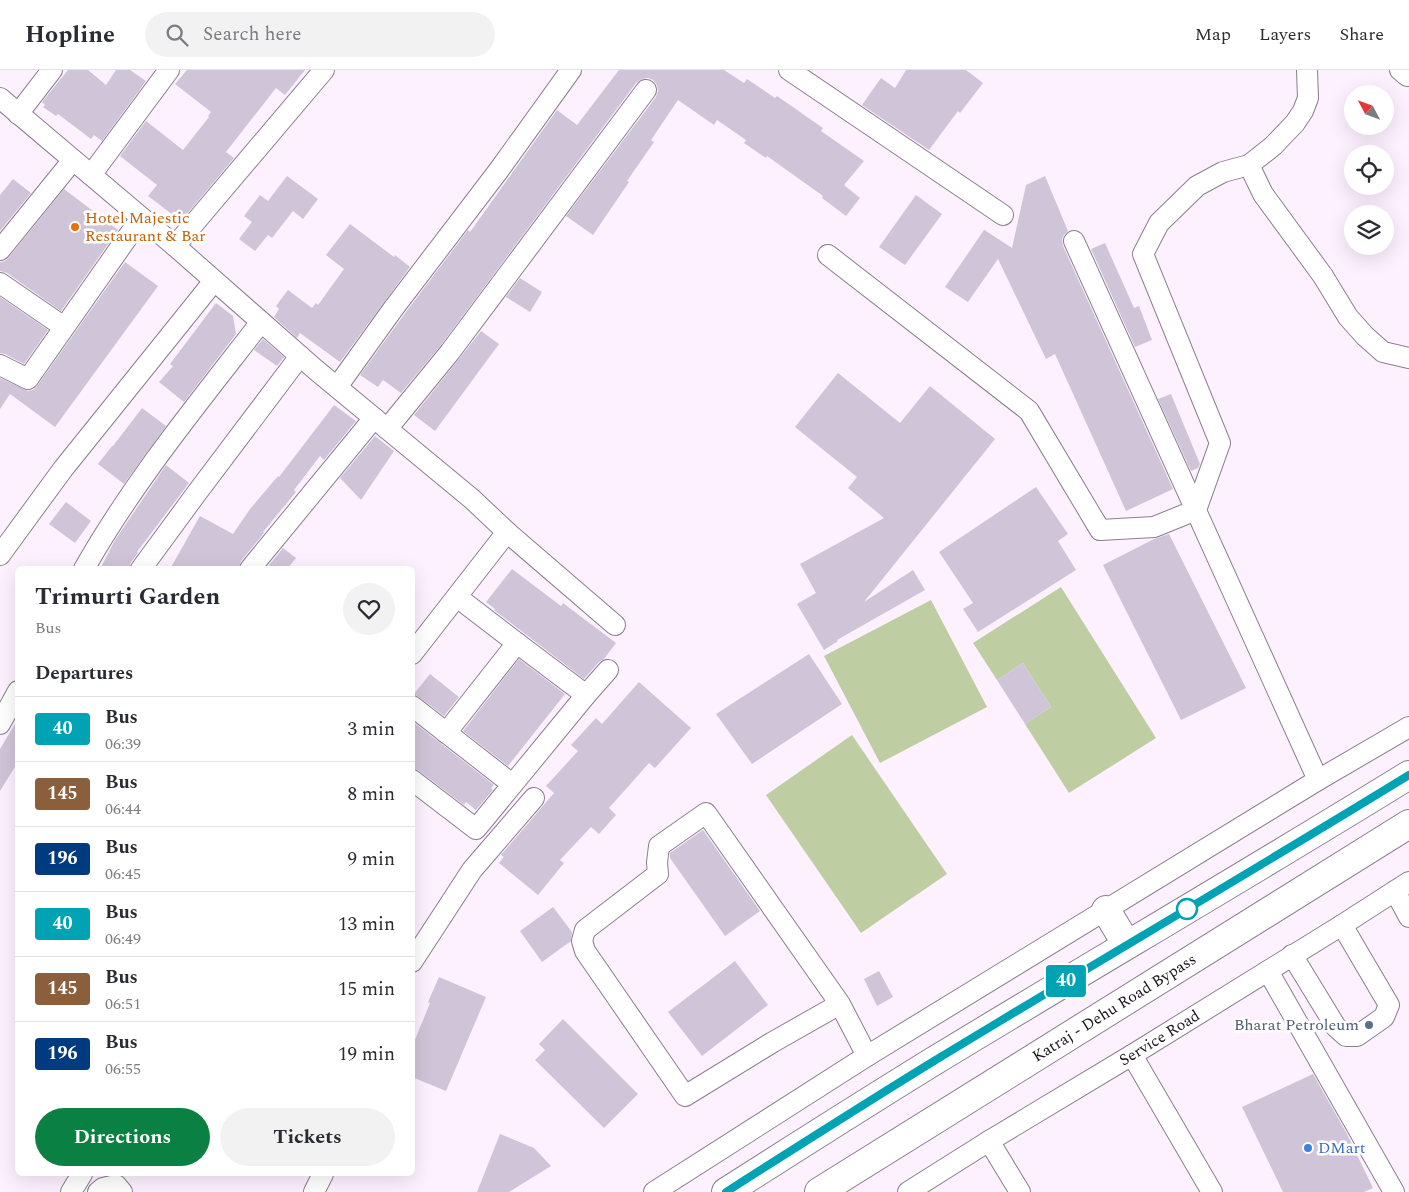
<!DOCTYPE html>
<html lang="en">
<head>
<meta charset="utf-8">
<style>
  :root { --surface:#fff; --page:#f2f2f3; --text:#2b2b33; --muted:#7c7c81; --line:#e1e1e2; --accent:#0b8043 }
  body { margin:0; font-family:Spectral,serif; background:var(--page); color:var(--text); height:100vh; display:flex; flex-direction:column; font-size:19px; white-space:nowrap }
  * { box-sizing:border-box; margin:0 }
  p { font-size:16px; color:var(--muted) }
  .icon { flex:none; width:28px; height:28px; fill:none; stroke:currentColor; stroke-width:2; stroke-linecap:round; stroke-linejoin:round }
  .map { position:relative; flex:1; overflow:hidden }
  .panel { position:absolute; left:15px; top:496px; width:400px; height:610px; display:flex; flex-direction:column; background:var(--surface); border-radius:8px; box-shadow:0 5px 20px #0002 }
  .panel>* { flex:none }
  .badge { padding:0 10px; border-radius:4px; font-size:18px; line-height:32px }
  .needle { width:32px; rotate:311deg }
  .buttons { position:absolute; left:1344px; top:15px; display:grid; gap:10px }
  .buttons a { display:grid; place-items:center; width:50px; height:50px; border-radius:50%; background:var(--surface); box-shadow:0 5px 20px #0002; font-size:25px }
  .map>.badge { position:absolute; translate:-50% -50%; box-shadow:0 0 0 2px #fff }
  h2 { padding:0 20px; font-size:19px; line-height:45px }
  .round { display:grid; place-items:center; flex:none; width:52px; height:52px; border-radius:26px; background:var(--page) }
  .head { display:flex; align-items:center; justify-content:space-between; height:85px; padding:0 20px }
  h1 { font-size:24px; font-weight:700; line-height:38px }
  .cta { display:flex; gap:10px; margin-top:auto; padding:10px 20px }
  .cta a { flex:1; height:58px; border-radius:30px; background:var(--accent); color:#fff; font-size:20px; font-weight:700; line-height:58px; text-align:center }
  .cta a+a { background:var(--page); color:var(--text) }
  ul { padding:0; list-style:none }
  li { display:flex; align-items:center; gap:15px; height:65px; padding:0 20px; border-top:1px solid var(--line) }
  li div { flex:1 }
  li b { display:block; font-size:19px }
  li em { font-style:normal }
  li .badge { min-width:55px; font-weight:700; text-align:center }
  header { display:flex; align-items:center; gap:30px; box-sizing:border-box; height:70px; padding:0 25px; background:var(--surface); border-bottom:1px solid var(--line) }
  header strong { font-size:24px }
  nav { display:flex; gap:28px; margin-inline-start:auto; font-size:18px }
  .search { width:350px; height:45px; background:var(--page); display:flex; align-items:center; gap:12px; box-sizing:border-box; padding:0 18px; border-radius:28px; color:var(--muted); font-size:19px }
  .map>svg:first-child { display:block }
</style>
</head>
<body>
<header>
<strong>Hopline</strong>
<div class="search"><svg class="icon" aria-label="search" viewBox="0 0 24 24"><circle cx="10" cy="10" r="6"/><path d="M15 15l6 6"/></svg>Search here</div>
<nav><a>Map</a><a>Layers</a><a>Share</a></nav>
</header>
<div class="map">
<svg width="1409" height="1122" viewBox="0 0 1409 1122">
  <rect width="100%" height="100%" fill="#fdf0ff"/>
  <g fill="#becea2">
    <path d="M1061 517 1156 668 1069 723 1025 654 1051 637 1023 593 997 610 973 573Z"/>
    <path d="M931 530 987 637 880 693 824 586Z"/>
    <path d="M852 665 947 804 861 863 766 725Z"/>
  </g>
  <g fill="#d0c5d8">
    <path d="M68 0H88L106 15 116 0H130L146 11 102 71 94 65 91 69 58 44 56 46 43 37 45 35 42 32Z"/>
    <path d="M187 0H305L285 25 276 18 226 82 234 88 181 151 148 126 157 115 120 86 146 51 183 80 209 47 208 46 211 42 175 14Z"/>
    <path d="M619 0H724L744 13 747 9 775 28 777 26 823 58 821 61 864 91 844 115 860 128 846 146 822 128 823 126 767 86 766 88 744 73 746 70 717 50 714 55 678 30 651 70 654 72 627 111 629 112 593 165 566 146 656 27 658 21 657 15 653 10 648 8 642 9 636 13 441 275 401 323 383 310 378 317 360 305 403 246 468 160 470 162 557 40 577 55Z"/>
    <path d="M906 0H966L983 13 960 43 958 41 929 80 862 35 881 8 895 18Z"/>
    <path d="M287 106 318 129 303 149 293 141 272 168 268 165 255 181 239 169 252 152 244 146 260 125 268 131Z"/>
    <path d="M1045 106 1068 161 1064 165 1062 169 1063 176 1173 419 1126 441 1055 284 1046 289 998 189 968 232 945 217 984 160 983 159 1012 178 1026 115Z"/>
    <path d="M13 109 31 123 0 161V125Z"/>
    <path d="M64 119 118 160 61 241 7 203 0 201V192L5 191 9 187Z"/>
    <path d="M916 125 942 144 905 195 879 177Z"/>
    <path d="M350 154 394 187 395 185 410 197 340 292 300 263 297 268 274 247 279 239 276 236 288 220 312 238 316 233 318 235 344 199 326 185Z"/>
    <path d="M1105 173 1134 238 1139 236 1152 270 1135 277 1091 179Z"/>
    <path d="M125 192 158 216 55 357 10 324 0 339V308L28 321 33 320 37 316Z"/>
    <path d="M520 208 542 222 530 242 506 227Z"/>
    <path d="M0 227 48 260 24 294 5 284 0 283Z"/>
    <path d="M216 233 233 246 236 264 184 332 159 312 173 296 170 294Z"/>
    <path d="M481 261 499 274 435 361 414 345 459 289Z"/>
    <path d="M263 269 284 287 277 296 254 280Z"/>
    <path d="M838 303 900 353 930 316 995 369 864 532 913 500 925 520 837 570 838 571 824 580 797 534 816 523 800 494 884 448 848 418 857 407 795 357Z"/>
    <path d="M1171 324 1200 394 1198 398 1191 401 1158 329Z"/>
    <path d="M334 335 356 351 324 390 320 386 294 420 296 422 263 462 264 463 241 491 238 499H170L200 446 233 464 250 439 278 406 279 407Z"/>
    <path d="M142 338 166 356 124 414 98 394 112 376H113Z"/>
    <path d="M375 366 394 381 361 430 340 408Z"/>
    <path d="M166 395 189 413 137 482 138 483 131 492 129 499H100L115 470Z"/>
    <path d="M1036 417 1068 464 1058 471 1076 500 978 562 963 539 973 533 939 482Z"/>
    <path d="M66 432 91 451 75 473 49 454Z"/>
    <path d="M1169 464 1246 618 1181 650 1103 495 1154 469Z"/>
    <path d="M283 478 296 488 287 499H266Z"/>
    <path d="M512 499 561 536 563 533 616 573 604 589 599 592 584 609 494 540 495 539 486 532Z"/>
    <path d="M809 584 842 634 752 694 716 644Z"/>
    <path d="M519 589 565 624 508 696 463 661Z"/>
    <path d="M1023 593 1051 637 1025 654 997 610Z"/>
    <path d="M430 604 459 627 444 646 419 627 414 624Z"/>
    <path d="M639 612 691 658 655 698 649 693 609 738 616 745 599 764 591 757 560 790 564 793 538 825 499 793 504 787 501 785 554 723 546 716 578 681 571 675 596 648 602 654Z"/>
    <path d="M18 649V692L0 721V679Z"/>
    <path d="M412 651 494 715 491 718 493 720 476 740 466 732 464 735 419 701 412 698Z"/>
    <path d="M703 760 760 841 725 866 670 788V783Z"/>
    <path d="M553 837 572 862 571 871 542 892 520 861Z"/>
    <path d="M735 891 768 935 702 986 668 942Z"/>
    <path d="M879 901 893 927 877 936 864 909Z"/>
    <path d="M439 907 486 927 446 1021 412 1007V977L430 933 428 932Z"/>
    <path d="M563 949 638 1024 604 1058 535 990 545 980 539 974Z"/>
    <path d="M1313 1004 1347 1064 1373 1118 1364 1122H1283L1242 1037Z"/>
    <path d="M500 1064 534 1078 551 1096 509 1122H477Z"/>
  </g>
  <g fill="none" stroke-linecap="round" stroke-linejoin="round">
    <defs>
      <g id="minor">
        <path d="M789 0 1003 145"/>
        <path d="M1400 0 1407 6H1409"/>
        <path d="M0 28 175 176 316 300 472 429 507 462 615 555"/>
        <path d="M18 44 52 0"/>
        <path d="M1249 95 1263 124 1323 206 1348 247 1365 266 1383 282 1409 288"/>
        <path d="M91 105 169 0"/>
        <path d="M1074 171 1318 710"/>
        <path d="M175 176 324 0"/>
        <path d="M0 180 73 90"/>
        <path d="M828 185 1029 341 1100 460 1154 457 1196 440 1220 373 1143 184 1159 153 1197 116 1223 102 1249 95 1273 76 1295 53 1303 41 1308 28 1307 0"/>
        <path d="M0 213 64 257"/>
        <path d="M0 295 28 309 141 148"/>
        <path d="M337 317 393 239 499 100 571 0"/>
        <path d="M387 359 450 282 646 20"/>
        <path d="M0 485 63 399 214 211"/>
        <path d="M84 499C134 411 199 332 261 252"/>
        <path d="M141 499 196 424 300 286"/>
        <path d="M250 499 374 348"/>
        <path d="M457 527 517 573"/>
        <path d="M412 584 507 462"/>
        <path d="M412 636 512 714"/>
        <path d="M0 654 18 621"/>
        <path d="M446 663 517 573 586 625"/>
        <path d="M412 710 476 759 586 625 608 600"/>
        <path d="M1395 821 1409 847"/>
        <path d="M1292 885 1336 957 1346 966H1357L1384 947 1389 935 1342 855"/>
        <path d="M412 892 472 800 534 728"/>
        <path d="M1268 901 1394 1122"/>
        <path d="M840 934 773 972 685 1026 585 881 582 871 585 860 658 804 657 793 659 776 706 743 840 934 867 986"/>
        <path d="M1132 985 1212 1122"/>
        <path d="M989 1071 1020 1122"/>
        <path d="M71 1122 82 1104"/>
        <path d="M98 1122 103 1118 116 1115 122 1122"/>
        <path d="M314 1122 323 1104"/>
        <path d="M654 1122 867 986 1318 710 1409 657"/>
        <path id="s1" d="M908 1122 989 1071 1132 985 1342 855 1409 812"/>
      </g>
      <g id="highway">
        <path d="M1106 840 1127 875"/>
        <path d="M726 1122C795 1078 864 1034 934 991 1092 895 1252 802 1409 705"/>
        <path id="s2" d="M819 1122 1409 754"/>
      </g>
    </defs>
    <use href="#minor" stroke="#8c7e8e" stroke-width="22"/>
    <use href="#highway" stroke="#8c7e8e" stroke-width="30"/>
    <use href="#minor" stroke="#fff" stroke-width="20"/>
    <use href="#highway" stroke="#fff" stroke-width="28"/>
  </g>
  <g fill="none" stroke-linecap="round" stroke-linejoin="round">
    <defs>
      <path id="line" d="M726 1122C795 1078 864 1034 934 991 1092 895 1251 802 1409 705"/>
    </defs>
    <use href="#line" stroke="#fff" stroke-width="11"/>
    <use href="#line" stroke="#00a3b4" stroke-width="8"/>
  </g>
  <circle fill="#e8710a" stroke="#fff" stroke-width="2" cx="75" cy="157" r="5"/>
  <circle fill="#fff" stroke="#00a3b4" stroke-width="2.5" cx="1187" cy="839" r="10"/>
  <circle fill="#5c6f8a" stroke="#fff" stroke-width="2" cx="1369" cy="955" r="5"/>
  <circle fill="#3f7fe0" stroke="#fff" stroke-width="2" cx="1308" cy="1078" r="5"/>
  <g text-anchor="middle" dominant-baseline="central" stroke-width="5" stroke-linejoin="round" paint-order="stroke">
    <g font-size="16" fill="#c56008" stroke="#fff" text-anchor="start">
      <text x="85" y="148">Hotel Majestic<tspan x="85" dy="18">Restaurant &amp; Bar</tspan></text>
    </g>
    <g font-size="16" fill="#171218" stroke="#fff">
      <text stroke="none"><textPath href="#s2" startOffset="348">Katraj - Dehu Road Bypass</textPath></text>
      <text stroke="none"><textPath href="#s1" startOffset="295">Service Road</textPath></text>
    </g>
    <g font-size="16" fill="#4e5e75" stroke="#fff" text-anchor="end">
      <text x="1359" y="955">Bharat Petroleum</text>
    </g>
    <g font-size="16" fill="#366cbe" stroke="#fff" text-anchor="start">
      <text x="1318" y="1078">DMart</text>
    </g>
  </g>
</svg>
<div class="buttons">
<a><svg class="needle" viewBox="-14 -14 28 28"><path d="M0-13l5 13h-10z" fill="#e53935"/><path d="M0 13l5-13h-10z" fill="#7c7c81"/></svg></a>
<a><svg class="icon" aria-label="locate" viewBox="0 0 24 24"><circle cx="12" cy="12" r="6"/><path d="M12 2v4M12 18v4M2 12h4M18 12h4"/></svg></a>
<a><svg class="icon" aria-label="layers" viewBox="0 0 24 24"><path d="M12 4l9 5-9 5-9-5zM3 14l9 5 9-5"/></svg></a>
</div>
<b class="badge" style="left:1066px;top:911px;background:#00a3b4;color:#fff">40</b>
<section class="panel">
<div class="head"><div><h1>Trimurti Garden</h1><p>Bus</p></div><a class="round"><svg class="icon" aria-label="heart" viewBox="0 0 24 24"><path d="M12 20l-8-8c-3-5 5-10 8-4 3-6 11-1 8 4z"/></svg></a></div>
<h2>Departures</h2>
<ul>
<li><span class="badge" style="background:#00a3b4;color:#fff">40</span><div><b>Bus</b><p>06:39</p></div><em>3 min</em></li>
<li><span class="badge" style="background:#8b5e3c;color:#fff">145</span><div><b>Bus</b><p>06:44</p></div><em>8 min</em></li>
<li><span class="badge" style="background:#003b80;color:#fff">196</span><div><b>Bus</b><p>06:45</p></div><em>9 min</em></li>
<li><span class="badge" style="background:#00a3b4;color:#fff">40</span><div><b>Bus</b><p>06:49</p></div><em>13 min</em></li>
<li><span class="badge" style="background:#8b5e3c;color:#fff">145</span><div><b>Bus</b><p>06:51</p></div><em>15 min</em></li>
<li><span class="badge" style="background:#003b80;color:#fff">196</span><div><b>Bus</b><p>06:55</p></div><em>19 min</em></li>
</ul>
<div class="cta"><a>Directions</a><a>Tickets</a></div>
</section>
</div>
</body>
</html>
